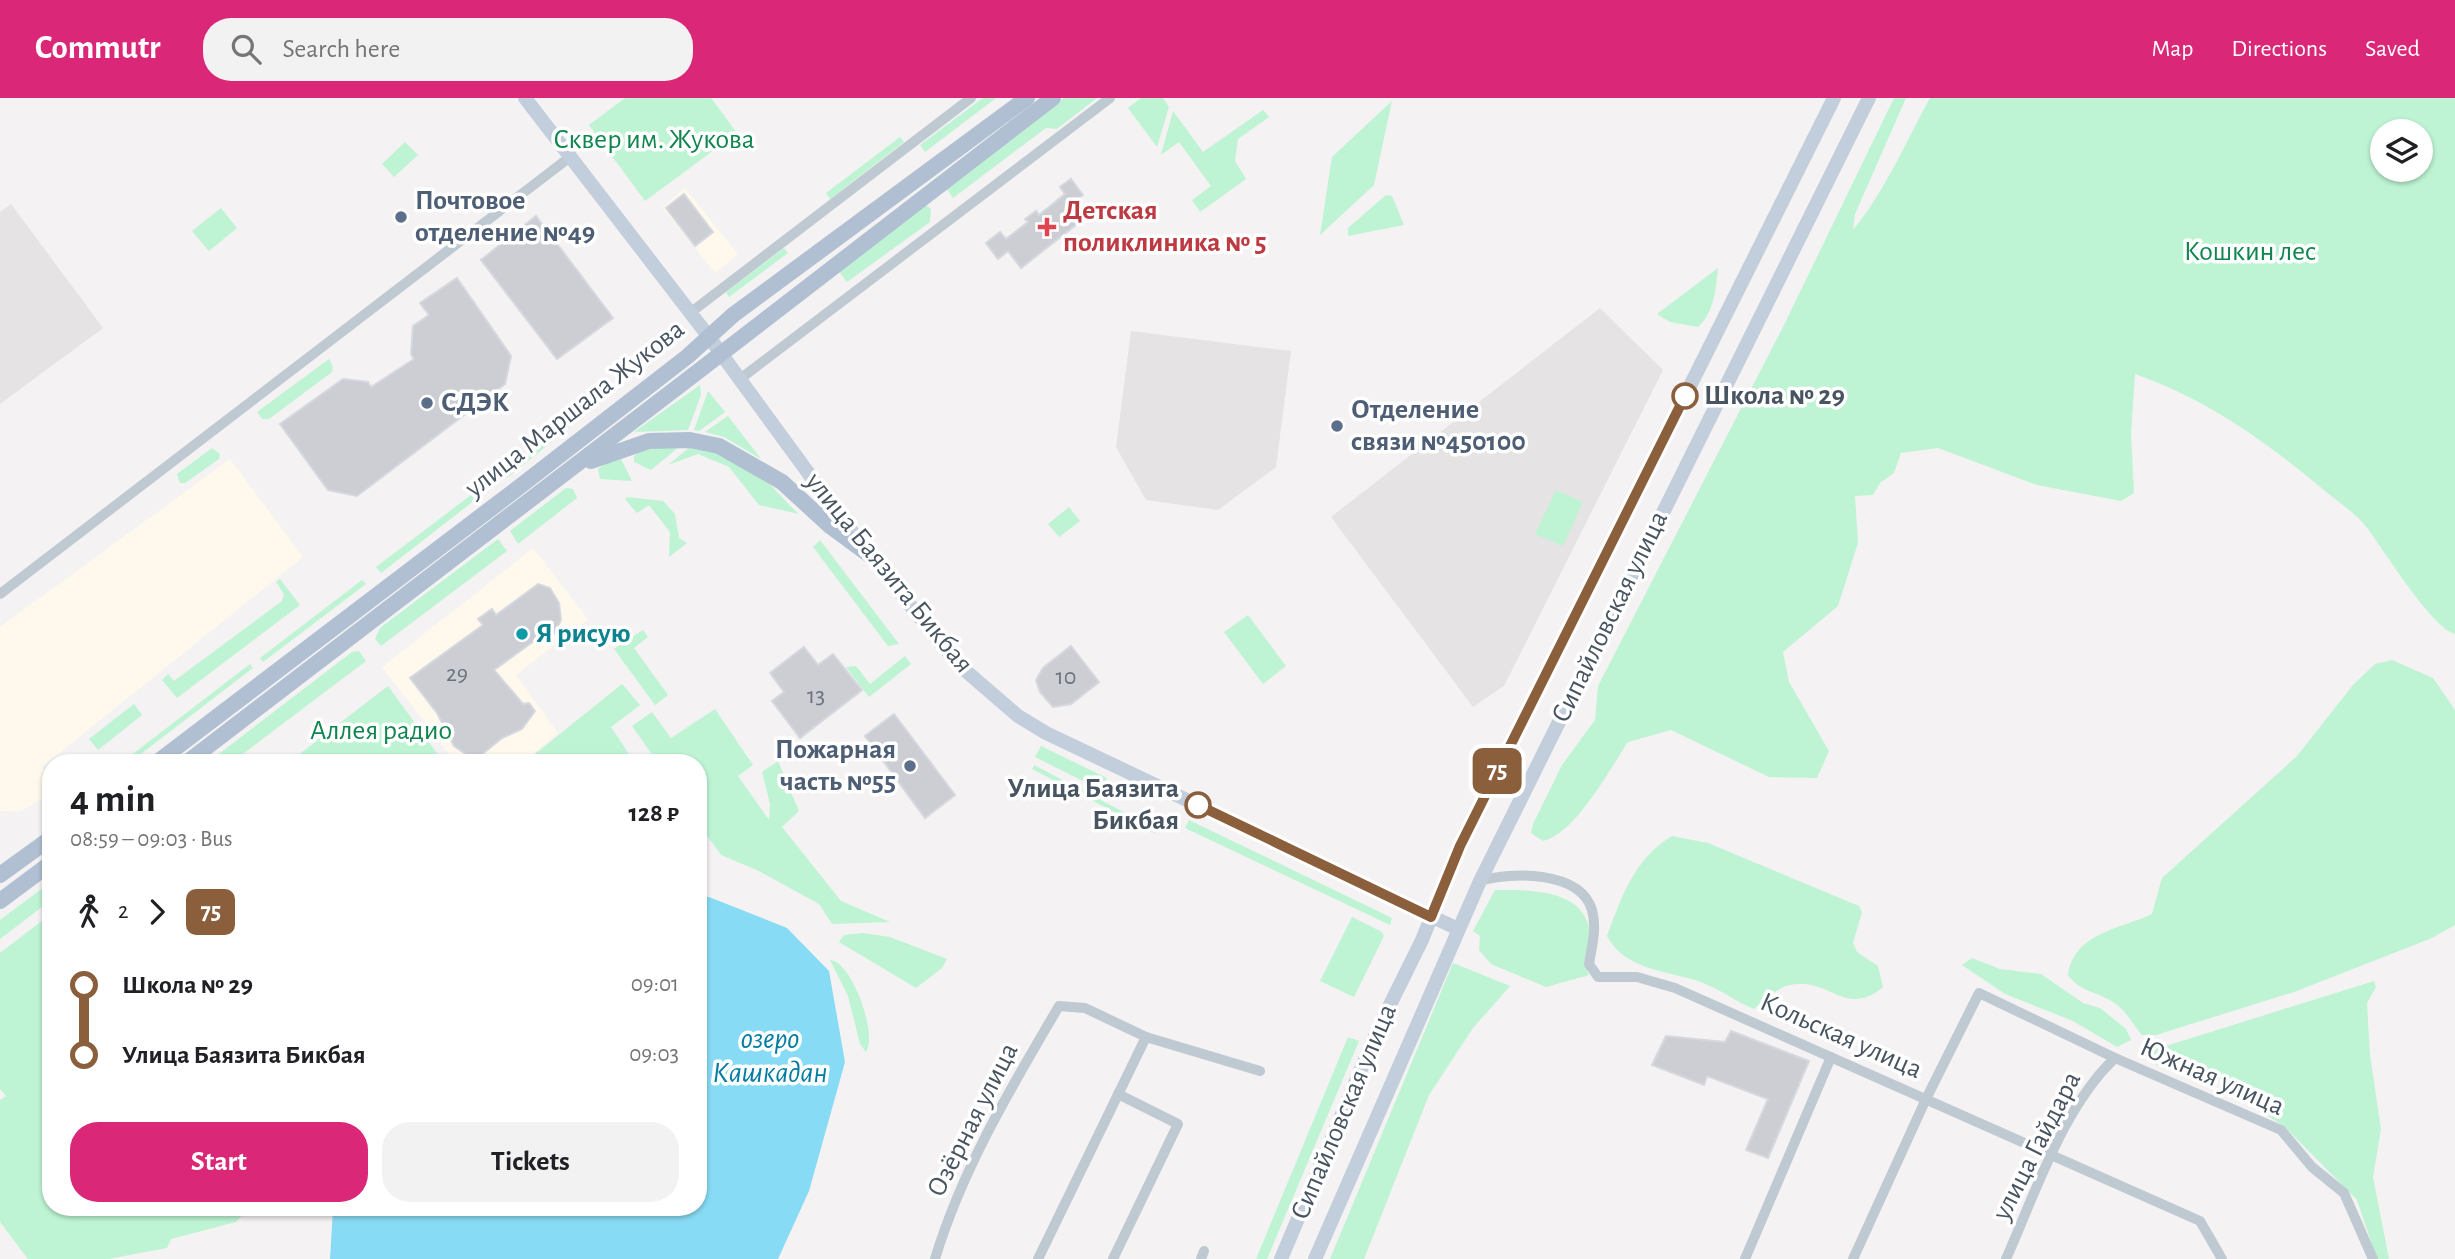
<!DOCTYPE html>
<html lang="en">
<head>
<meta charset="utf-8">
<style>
  :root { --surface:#fff; --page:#f2f2f2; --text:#202124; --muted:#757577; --accent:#db2777 }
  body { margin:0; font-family:"Alegreya Sans",sans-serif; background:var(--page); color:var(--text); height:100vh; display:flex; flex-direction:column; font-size:26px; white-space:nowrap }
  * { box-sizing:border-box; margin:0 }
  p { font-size:23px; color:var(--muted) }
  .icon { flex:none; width:38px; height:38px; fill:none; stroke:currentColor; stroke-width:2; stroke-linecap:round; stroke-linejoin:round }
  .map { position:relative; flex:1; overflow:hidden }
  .side { position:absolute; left:42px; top:656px; width:665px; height:462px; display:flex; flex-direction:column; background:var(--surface); border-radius:28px; box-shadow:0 2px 5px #0004 }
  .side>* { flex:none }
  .badge { padding:0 14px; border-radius:10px; font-size:24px; line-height:46px }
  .buttons { position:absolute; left:2370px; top:21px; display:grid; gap:14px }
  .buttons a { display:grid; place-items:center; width:63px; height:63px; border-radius:50%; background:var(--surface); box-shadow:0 2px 5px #0004; font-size:35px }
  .map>.badge { position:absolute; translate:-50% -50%; box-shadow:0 0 0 4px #fff }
  .legs { display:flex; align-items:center; gap:10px; height:77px; padding:0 28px; font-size:23px }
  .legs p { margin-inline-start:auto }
  .summary { display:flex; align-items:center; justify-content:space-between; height:119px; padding:0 28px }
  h1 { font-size:38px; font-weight:700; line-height:52px }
  .button { display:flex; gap:14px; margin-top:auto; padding:14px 28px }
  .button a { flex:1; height:80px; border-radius:28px; background:var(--accent); color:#fff; font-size:28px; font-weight:700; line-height:80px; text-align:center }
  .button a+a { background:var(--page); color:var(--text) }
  ul { padding:0 28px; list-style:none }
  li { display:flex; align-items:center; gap:24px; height:70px; font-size:26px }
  li i { display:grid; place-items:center; width:10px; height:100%; margin:0 9px; background:currentColor }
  li i::after { content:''; width:18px; height:18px; margin:-9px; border:5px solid; border-radius:50%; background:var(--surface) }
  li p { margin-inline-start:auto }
  li:first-child i { background:linear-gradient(#0000 50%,currentColor 0) }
  li:last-child i { background:linear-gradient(currentColor 50%,#0000 0) }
  header { display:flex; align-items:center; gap:42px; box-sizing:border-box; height:98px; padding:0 35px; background:var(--accent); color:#fff }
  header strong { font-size:33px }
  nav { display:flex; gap:38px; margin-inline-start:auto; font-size:24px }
  .search { width:490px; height:63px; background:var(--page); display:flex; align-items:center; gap:18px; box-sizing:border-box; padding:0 24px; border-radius:28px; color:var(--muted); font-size:26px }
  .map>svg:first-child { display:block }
</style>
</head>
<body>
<header>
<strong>Commutr</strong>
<div class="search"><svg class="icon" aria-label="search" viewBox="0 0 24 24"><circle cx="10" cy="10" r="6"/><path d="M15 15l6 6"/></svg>Search here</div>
<nav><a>Map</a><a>Directions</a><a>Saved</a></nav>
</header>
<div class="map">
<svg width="2455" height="1161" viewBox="0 0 2455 1161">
  <rect width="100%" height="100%" fill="#f4f2f2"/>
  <g fill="#fef9ec">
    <path d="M685 90 738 156 715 175 662 109Z"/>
    <path d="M230 361 303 459 42 669 51 681V695L20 714 0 713V529Z"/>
    <path d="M533 450 588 521 516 577 558 635 522 665H456L382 569Z"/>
  </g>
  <g fill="#e5e3e4">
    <path d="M11 106 103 230 0 306V114Z"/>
    <path d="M1600 210 1663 272 1504 588 1473 609 1331 419Z"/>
    <path d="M1131 233 1291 253 1276 369 1218 412 1146 402 1116 349Z"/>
  </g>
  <g fill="#bef4d4" fill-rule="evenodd">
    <path d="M625 0H711L737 35 645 103 589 27Z"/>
    <path d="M983 0H996L925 54 920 47Z"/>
    <path d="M1064 0H1097L1057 31 1046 30 953 100 946 90Z"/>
    <path d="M1141 0H1163L1169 9 1157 49 1128 10Z"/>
    <path d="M1894 0H1906L1855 116 1853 132C1886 92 1905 45 1930 0H2455V536C2433 531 2384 453 2368 431 2357 416 2338 404 2324 392 2265 343 2208 302 2135 276L2131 336 2134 395 2121 403 2037 387 1938 350 1901 355 1894 375 1880 385 1873 397 1855 398 1858 445 1838 508 1783 554 1789 584 1829 653 1817 680 1769 679 1671 632 1628 644C1609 672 1576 735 1543 743L1531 735 1533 726 1562 667 1595 622 1598 588 1784 227ZM2420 33V72H2382V33Z"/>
    <path d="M1392 3 1374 87 1320 137 1332 59Z"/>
    <path d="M1263 12 1269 19 1238 41 1235 63 1246 81 1200 114 1192 102 1211 88 1179 44 1161 57 1173 13 1203 54Z"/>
    <path d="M900 39 904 44 830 101 826 95Z"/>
    <path d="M405 44 418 57 394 79 382 66Z"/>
    <path d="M1386 97 1392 98 1404 127 1348 138V130Z"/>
    <path d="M926 107 931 111 930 124 847 184 837 171Z"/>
    <path d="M221 110 237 130 209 153 192 133Z"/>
    <path d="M784 150 788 155 729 199 726 194Z"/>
    <path d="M1718 170C1716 191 1714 215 1698 229L1670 224 1657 216Z"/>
    <path d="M329 261 333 269 332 274 269 321H262L257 314Z"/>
    <path d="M700 287 701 297 688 332 634 334Z"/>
    <path d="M708 293 725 314 699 333 694 332Z"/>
    <path d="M579 318 581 320 507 380 504 375 511 369Z"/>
    <path d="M728 318 761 361 724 339 705 334Z"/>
    <path d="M680 348 651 372 634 364V358L643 351Z"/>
    <path d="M691 348C716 353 745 365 765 382 778 393 786 405 799 416L759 407 729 369 698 356 668 367Z"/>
    <path d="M212 350 220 356 219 361 185 385H180L177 376Z"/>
    <path d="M613 360 621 361 632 383 600 381 598 371Z"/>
    <path d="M566 390 573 391 577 400 518 446 510 433Z"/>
    <path d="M1556 392 1583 404 1563 448 1535 436Z"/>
    <path d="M471 397 475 402 381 475 376 469Z"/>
    <path d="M628 399 663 403 675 416 679 440 687 445 669 459 670 434 649 407 637 415 625 401Z"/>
    <path d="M1069 409 1080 423 1059 439 1048 426Z"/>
    <path d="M498 441 507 453 381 548 375 541 380 530Z"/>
    <path d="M820 442 899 546 888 548 813 449Z"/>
    <path d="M280 481 300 507 177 600 162 582 168 576 174 583 282 503 284 496 276 484Z"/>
    <path d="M362 482 366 486 263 564 260 560Z"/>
    <path d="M1248 517 1286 568 1263 586 1224 534Z"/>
    <path d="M643 532 648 539 634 550 668 597 655 607 614 551Z"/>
    <path d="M359 553 366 563 231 665H207L352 554Z"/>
    <path d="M905 558 911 566 869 599 846 569 856 568 870 586Z"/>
    <path d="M2392 562 2433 580 2455 612V827L2432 840 2294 894 2156 937H2142C2134 928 2126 913 2116 906 2100 894 2081 895 2068 877 2074 835 2120 831 2152 816L2162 780 2297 658 2353 587 2375 566Z"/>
    <path d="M250 566 253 570 129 665H121Z"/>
    <path d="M622 586 640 607 611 629 635 665H542L535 656Z"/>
    <path d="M388 588 444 665H297L293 661Z"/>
    <path d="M134 606 142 617 98 652 89 641Z"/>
    <path d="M715 611 753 667 738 678 769 722 770 706 762 674 778 663 799 713 782 729 841 803 890 824 832 826 819 806 759 773 721 757 698 725V665H658L632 628 652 614 671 640Z"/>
    <path d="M1041 648 1107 680 1101 692 1035 659Z"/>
    <path d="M1034 667 1154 730 1156 736 1032 671Z"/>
    <path d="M1189 722 1392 820 1390 827 1185 730Z"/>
    <path d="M1672 738 1708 745 1859 808 1862 814 1853 845 1857 854 1878 868 1883 889C1845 922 1827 875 1786 888 1775 892 1763 904 1754 911 1736 904 1720 891 1701 884 1669 873 1624 872 1607 838 1621 799 1635 760 1672 738Z"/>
    <path d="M51 784V802L0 841V822Z"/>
    <path d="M1495 792C1529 792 1585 790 1590 835 1592 850 1581 862 1589 877L1546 889 1491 866 1479 852 1480 838 1473 833Z"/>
    <path d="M51 816V1110H248L236 1124 171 1141 167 1150 109 1161H28L0 1124V1002L6 998 0 991V855Z"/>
    <path d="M1352 819 1382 834 1384 838 1354 899 1320 883Z"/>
    <path d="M863 835 890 839 947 861 942 870 916 890 839 844 844 837Z"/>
    <path d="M1972 860 2000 871 2041 876 2083 905 2100 910 2126 931 2131 942 2117 949 2073 923 2005 896 1962 867Z"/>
    <path d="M830 862C852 863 878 937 866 954L860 946 848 898Z"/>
    <path d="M1453 865 1510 888 1473 930 1429 997 1364 1161H1330Z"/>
    <path d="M2374 883 2376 889 2367 905 2370 957 2381 1031 2373 1079 2389 1161H2377L2357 1102 2285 1029 2250 1006 2241 987C2212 975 2179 979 2151 964L2153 952Z"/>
    <path d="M1348 939 1359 943 1267 1161H1256Z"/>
  </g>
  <path fill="#88dbf4" d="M709 799 787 830 829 873 845 964 809 1093 778 1161H330L333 1110H698V800Z"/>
  <g fill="#ccced4" stroke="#d5d8de" stroke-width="2">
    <path d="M1071 81 1083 97 1074 104 1086 119 1021 170 1008 153 998 161 986 145 1000 134 1006 141 1028 124 1025 121 1036 113 1039 117 1065 96 1060 89Z"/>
    <path d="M684 96 713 134 695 148 666 110Z"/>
    <path d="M536 118 613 220 557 261 481 162Z"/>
    <path d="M457 180 511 258 505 286 357 398 328 392 280 326 343 281 368 284 371 289 414 261 411 256 413 228 429 217 420 205Z"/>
    <path d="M538 486 550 490 559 505 561 522 552 539 548 533 494 572 523 606 529 605 535 613 522 631 502 640 475 662 454 648 437 615 410 580 483 527 478 521 492 511 496 517Z"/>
    <path d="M1071 548 1099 584 1071 606 1053 609 1040 594 1036 582 1043 570Z"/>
    <path d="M804 549 818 567 833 556 862 592 800 640 772 603 784 594 770 575Z"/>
    <path d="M894 616 955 697 925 720 865 638Z"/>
    <path d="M1731 933 1809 963 1768 1060 1746 1052 1768 1001 1707 978 1704 987 1652 967 1666 938 1725 944Z"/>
  </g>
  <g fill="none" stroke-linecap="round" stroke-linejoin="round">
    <g stroke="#bfc9d2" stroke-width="10">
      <path d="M690 215 971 0"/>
      <path d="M740 281 1110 0"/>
      <path d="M0 496 570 59"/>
      <path d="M1480 783C1511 774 1580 772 1592 812 1597 831 1592 847 1589 866L1598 879H1637L1675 890 2200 1123 2222 1161"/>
      <path d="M935 1161C962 1071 1012 988 1059 908L1085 910 1146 939 1260 973"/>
      <path d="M1038 1161 1146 939"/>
      <path d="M1113 1161 1178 1026 1118 996"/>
      <path d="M1201 1161 1204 1153"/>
      <path d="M1745 1161 1831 959"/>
      <path d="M1853 1161 1926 1001 1979 895 2115 960 2281 1032 2312 1069 2344 1095 2373 1161"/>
      <path d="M2006 1161C2035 1096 2063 1009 2115 960"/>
    </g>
    <g stroke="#c3cedc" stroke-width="14">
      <path d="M525 0 709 239 839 417 929 531 960 568 1018 618 1046 635 1458 831"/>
      <path d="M1281 1161 1377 933 1422 842 1460 748 1834 0"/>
      <path d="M1315 1161 1480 783 1869 0"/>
    </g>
    <g stroke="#b0c0d2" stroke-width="16">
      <path d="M591 363 649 343 690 342 719 348 782 384 830 428 879 464"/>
      <path d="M156 665 514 393 688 258 733 217 1027 0"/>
      <path d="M186 665C477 445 764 222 1053 0"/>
      <path d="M0 777 51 740"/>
      <path d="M0 803 51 765"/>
    </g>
  </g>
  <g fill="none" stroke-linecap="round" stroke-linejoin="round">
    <defs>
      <path id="line-1" d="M1198 707 1431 819 1460 748 1685 298"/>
    </defs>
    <use href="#line-1" stroke="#fff" stroke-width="16"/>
    <use href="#line-1" stroke="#8b5e3c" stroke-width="10"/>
  </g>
  <g fill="#5c6f8a" stroke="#fff" stroke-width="2.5">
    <circle cx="401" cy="119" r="7"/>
    <circle cx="427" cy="305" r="7"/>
    <circle cx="1337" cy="328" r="7"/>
    <circle cx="910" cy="668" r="7"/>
  </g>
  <path fill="#e0444e" stroke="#fff" stroke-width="2.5" d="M1043.5 118.5h7v7h7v7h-7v7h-7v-7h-7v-7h7z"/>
  <g fill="#fff" stroke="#8b5e3c" stroke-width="3.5">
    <circle cx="1685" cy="298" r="12"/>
    <circle cx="1198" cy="707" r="12"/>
  </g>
  <circle fill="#0f9aa8" stroke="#fff" stroke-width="2.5" cx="522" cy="536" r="7"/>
  <g text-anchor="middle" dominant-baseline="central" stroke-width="7" stroke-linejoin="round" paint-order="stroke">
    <g font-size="24" fill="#69737e">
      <text x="457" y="576">29</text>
      <text x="1066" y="579">10</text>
      <text x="816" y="598">13</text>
    </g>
    <g font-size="28" fill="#10854e" stroke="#fff">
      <text x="654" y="42">Сквер им. Жукова</text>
      <text x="2250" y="154">Кошкин лес</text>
      <text x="381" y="633">Аллея радио</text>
    </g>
    <g font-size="28" font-weight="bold" fill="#4e5e75" stroke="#fff" text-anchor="start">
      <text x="415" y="103">Почтовое<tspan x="415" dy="32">отделение №49</tspan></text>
      <text x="441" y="305">СДЭК</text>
      <text x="1351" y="312">Отделение<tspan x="1351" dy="32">связи №450100</tspan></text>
      <text x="896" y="652" text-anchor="end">Пожарная<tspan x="896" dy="32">часть №55</tspan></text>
    </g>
    <g font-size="28" font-weight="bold" fill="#be3a42" stroke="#fff" text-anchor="start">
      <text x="1063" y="113">Детская<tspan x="1063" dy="32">поликлиника № 5</tspan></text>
    </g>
    <g font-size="28" font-weight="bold" fill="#485561" stroke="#fff" text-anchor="start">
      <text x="1704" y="298">Школа № 29</text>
      <text x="1179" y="691" text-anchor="end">Улица Баязита<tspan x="1179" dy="32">Бикбая</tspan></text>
    </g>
    <g font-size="28" fill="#485561" stroke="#fff">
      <text transform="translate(575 311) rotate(-38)">улица Маршала Жукова</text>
      <text transform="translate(889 475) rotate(51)">улица Баязита Бикбая</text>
      <text transform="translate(1610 519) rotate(-64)">Сипайловская улица</text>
      <text transform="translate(1841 938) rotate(24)">Кольская улица</text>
      <text transform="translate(2212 979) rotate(24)">Южная улица</text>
      <text transform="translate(1344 1014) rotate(-67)">Сипайловская улица</text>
      <text transform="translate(973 1022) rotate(-63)">Озёрная улица</text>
      <text transform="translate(2037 1048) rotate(-63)">улица Гайдара</text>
    </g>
    <g font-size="28" font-weight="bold" fill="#0d838f" stroke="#fff" text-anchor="start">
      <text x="536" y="536">Я рисую</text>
    </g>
    <g font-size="30" font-style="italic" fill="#037da2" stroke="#fff">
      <text x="770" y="941">озеро<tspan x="770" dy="34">Кашкадан</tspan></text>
    </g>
  </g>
</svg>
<div class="buttons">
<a><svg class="icon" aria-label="layers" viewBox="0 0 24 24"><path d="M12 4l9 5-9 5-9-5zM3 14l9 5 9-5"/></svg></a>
</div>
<b class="badge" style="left:1497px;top:673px;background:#8b5e3c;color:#fff">75</b>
<section class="side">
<div class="summary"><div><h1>4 min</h1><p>08:59 – 09:03 · Bus</p></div><b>128 ₽</b></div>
<div class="legs"><svg class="icon" aria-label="walk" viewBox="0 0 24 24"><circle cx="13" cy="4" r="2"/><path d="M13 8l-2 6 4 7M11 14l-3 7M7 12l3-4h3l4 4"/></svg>2<svg class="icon" aria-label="forward" viewBox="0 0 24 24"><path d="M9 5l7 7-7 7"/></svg><b class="badge" style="background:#8b5e3c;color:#fff">75</b></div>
<ul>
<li><i style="color:#8b5e3c"></i><b>Школа № 29</b><p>09:01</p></li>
<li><i style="color:#8b5e3c"></i><b>Улица Баязита Бикбая</b><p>09:03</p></li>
</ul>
<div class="button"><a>Start</a><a>Tickets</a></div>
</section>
</div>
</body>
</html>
